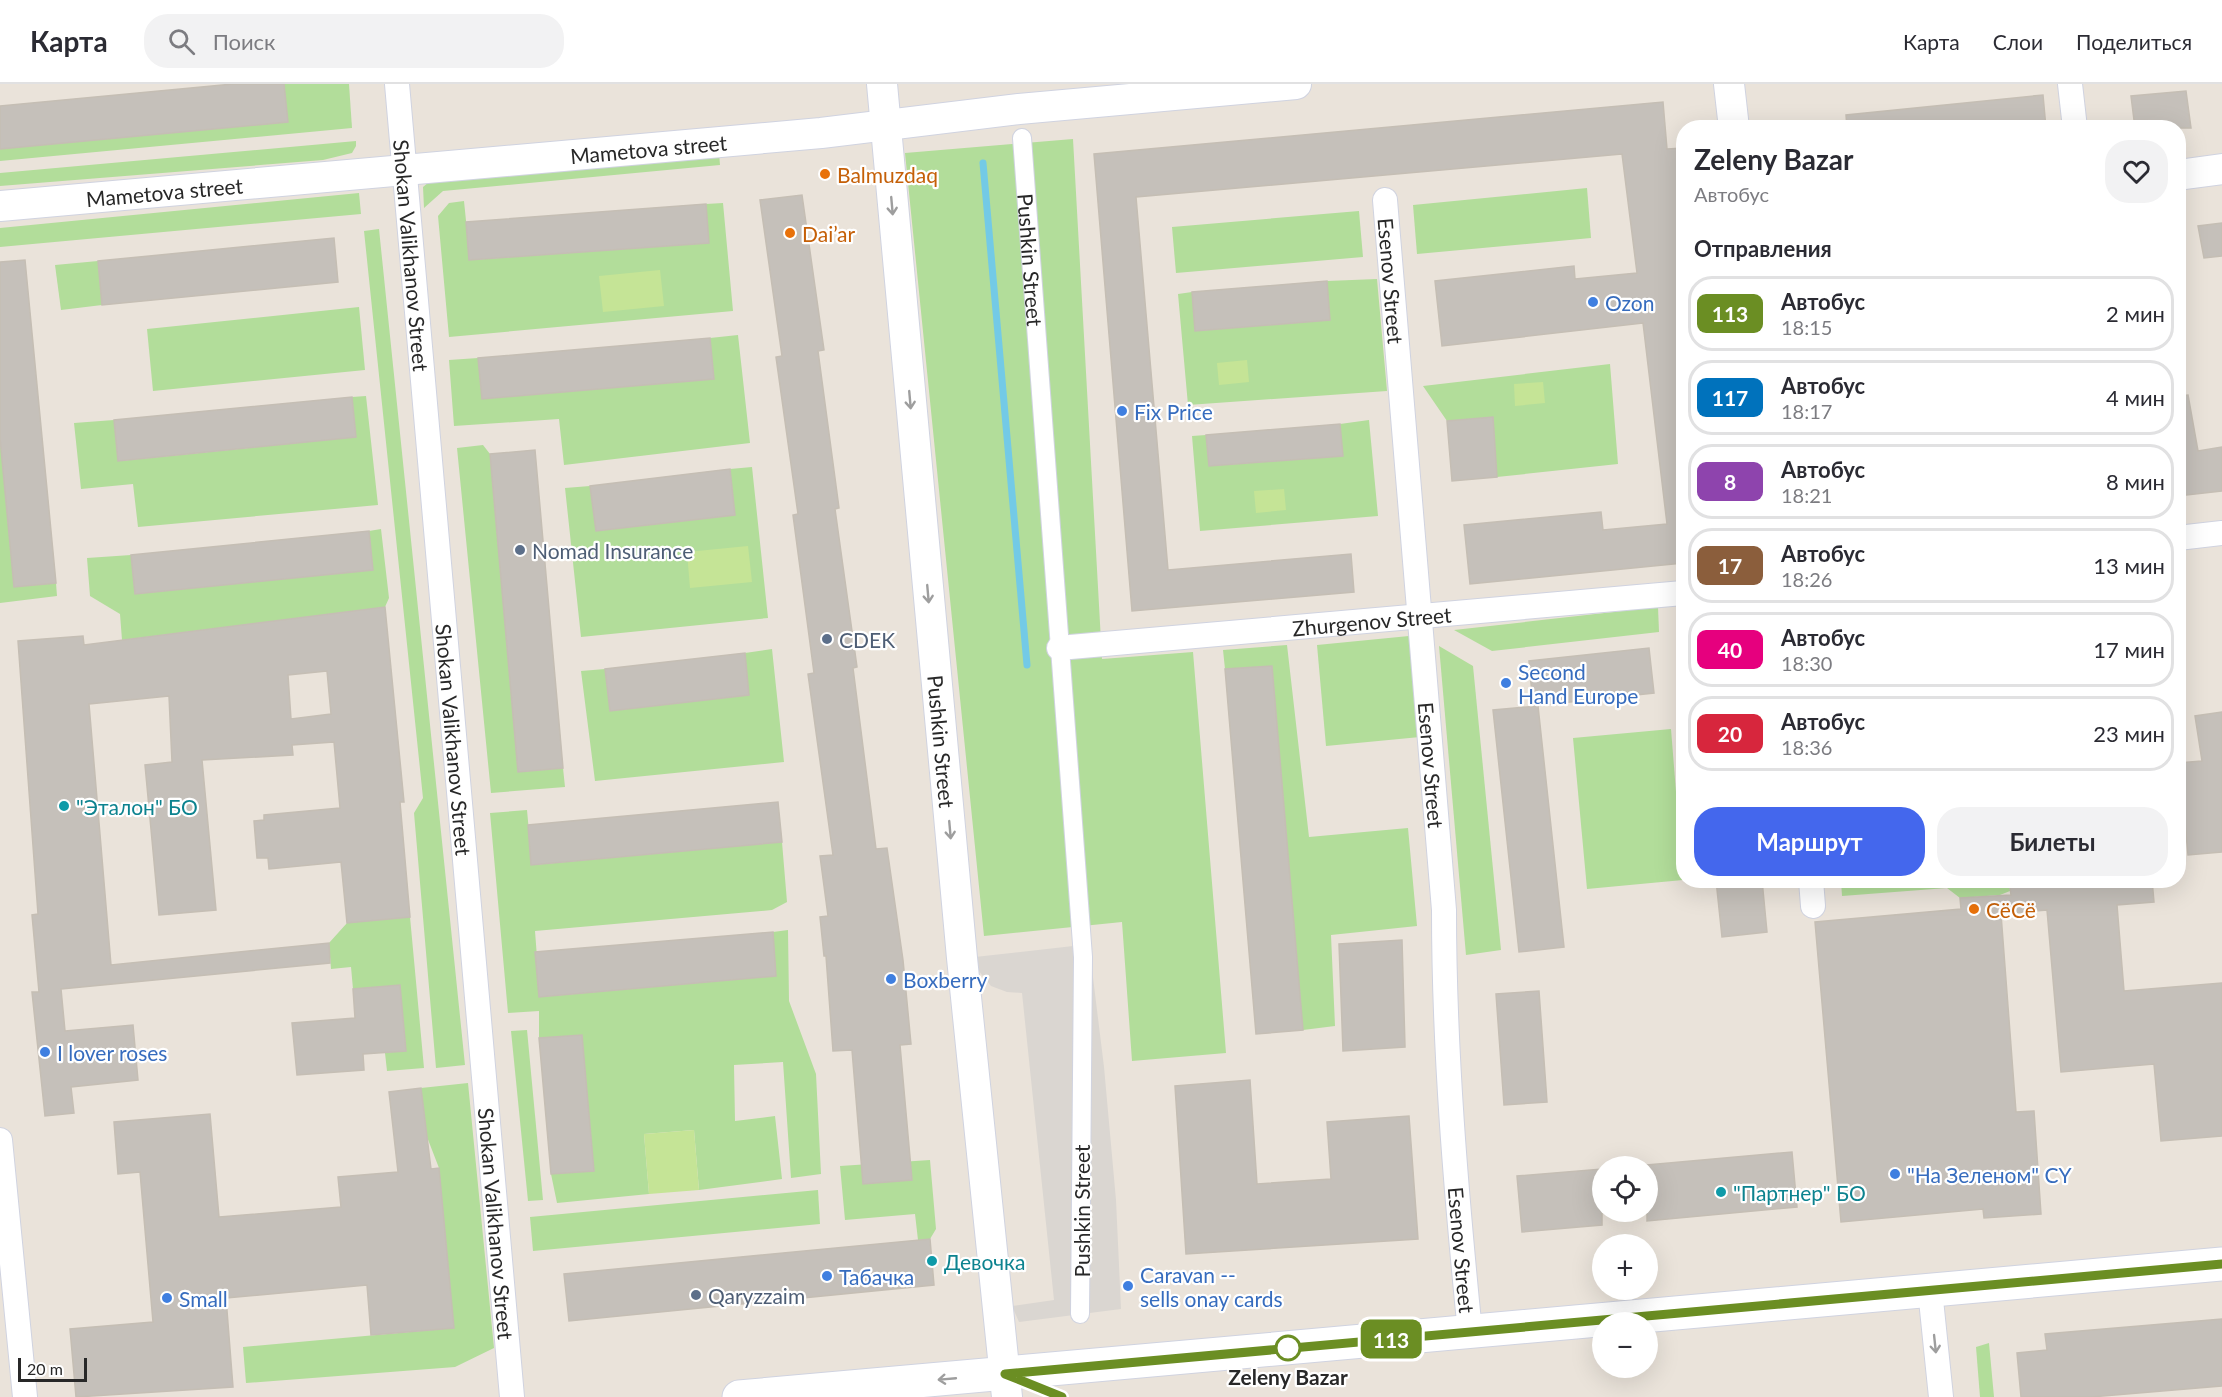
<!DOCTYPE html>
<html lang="ru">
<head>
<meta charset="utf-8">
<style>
  :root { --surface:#fff; --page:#f2f2f3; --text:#2b2b33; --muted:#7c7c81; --line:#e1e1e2; --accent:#4467ed }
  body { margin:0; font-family:Lato,sans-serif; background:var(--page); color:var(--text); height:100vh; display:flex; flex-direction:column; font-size:22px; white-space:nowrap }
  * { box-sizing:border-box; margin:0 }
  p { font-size:20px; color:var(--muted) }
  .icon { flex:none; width:33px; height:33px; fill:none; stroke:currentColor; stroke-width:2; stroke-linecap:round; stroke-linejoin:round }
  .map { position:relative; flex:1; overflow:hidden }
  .details { position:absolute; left:1676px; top:36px; width:510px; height:768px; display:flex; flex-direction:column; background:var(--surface); border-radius:24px; box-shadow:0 6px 24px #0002 }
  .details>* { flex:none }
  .badge { padding:0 12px; border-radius:9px; font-size:21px; line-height:39px }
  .fabs { position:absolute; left:1592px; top:1072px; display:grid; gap:12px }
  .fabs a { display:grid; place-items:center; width:66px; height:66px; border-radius:50%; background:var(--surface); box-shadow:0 6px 24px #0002; font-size:30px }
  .scale { position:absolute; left:18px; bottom:15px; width:69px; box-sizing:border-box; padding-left:6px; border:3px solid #282828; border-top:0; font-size:16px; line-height:21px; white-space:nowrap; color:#282828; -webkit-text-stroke:4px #fff; paint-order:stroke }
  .map>.badge { position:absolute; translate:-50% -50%; box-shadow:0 0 0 3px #fff }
  h2 { padding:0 18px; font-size:22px; line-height:54px }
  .round { display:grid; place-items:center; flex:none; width:63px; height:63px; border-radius:24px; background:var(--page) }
  .head { display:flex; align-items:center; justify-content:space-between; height:102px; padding:0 18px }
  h1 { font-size:28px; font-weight:700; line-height:45px }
  .action { display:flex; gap:12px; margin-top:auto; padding:12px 18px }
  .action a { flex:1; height:69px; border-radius:24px; background:var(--accent); color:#fff; font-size:24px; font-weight:700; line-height:69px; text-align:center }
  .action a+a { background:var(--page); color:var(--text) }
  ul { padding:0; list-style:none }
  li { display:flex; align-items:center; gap:18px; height:75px; margin:0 12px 9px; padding:0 6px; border:3px solid var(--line); border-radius:24px }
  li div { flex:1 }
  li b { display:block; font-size:22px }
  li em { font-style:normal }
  li .badge { min-width:66px; font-weight:700; text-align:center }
  header { display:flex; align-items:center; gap:36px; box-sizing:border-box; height:84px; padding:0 30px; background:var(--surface); border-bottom:2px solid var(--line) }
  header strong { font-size:28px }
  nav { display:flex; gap:33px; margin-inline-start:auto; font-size:21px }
  .search { width:420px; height:54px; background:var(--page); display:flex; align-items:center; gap:15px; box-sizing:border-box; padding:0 21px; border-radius:24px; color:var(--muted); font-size:22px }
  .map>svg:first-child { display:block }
</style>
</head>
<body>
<header>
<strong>Карта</strong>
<div class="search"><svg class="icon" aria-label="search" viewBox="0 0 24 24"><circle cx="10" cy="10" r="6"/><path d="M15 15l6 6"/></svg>Поиск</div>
<nav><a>Карта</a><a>Слои</a><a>Поделиться</a></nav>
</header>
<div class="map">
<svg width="2222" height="1313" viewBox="0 0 2222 1313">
  <rect width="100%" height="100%" fill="#eae3da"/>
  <g fill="#b2dd9a">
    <path d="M284 0H349L352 44 0 77V65Z"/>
    <path d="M1073 55 1102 575 1193 568 1226 969 1132 977 1122 838 984 852 905 69Z"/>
    <path d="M356 57V62L352 69 323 76 0 102V89Z"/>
    <path d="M719 69 720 81 443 107 424 124 423 103 435 93Z"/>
    <path d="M1587 104 1591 154 1417 170 1413 121Z"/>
    <path d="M359 109 361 130 0 163V144Z"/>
    <path d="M464 117 470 176 708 159 706 120 723 119 733 227 449 253 438 132 449 119Z"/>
    <path d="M1359 127 1363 173 1176 189 1172 143Z"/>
    <path d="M379 145 465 981 436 984 414 729 423 714 364 147Z"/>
    <path d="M98 177 102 221 61 226 55 181Z"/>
    <path d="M1377 195 1387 307 1188 321 1178 210 1192 208 1196 247 1330 236 1327 197Z"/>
    <path d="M359 223 365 286 153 307 147 245Z"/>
    <path d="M738 251 750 359 564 381 559 335 454 342 449 276 478 274 482 315 713 295 710 254Z"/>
    <path d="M1610 280 1618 380 1497 393 1493 333 1447 337 1423 302Z"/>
    <path d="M366 312 378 421 138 443 133 400 81 405 74 339 114 336 119 377 356 353 352 313Z"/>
    <path d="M1369 336 1378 432 1200 447 1192 352 1206 351 1209 382 1342 372 1340 340Z"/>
    <path d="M0 354 14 503 56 499 57 512 0 519Z"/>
    <path d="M483 361 490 370 518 688 563 684 565 703 491 709 457 364Z"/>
    <path d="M752 383 768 534 581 553 565 404 590 402 596 447 735 431 730 385Z"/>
    <path d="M381 445 389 514 385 523 122 556 120 530 90 512 87 474 131 471 135 510 373 486 369 447Z"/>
    <path d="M1658 523 1659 548 1492 567 1454 546Z"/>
    <path d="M1409 552 1420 653 1326 662 1317 561Z"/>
    <path d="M1287 561 1309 753 1408 744 1417 842 1331 851 1335 942 1303 946 1272 582 1225 585 1223 566Z"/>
    <path d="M1439 562 1473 582 1501 866 1466 871Z"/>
    <path d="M772 565 784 678 595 697 581 587 605 585 610 627 749 611 745 569Z"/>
    <path d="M1671 645 1683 796 1587 805 1573 654Z"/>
    <path d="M527 726 532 781 782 758 787 818 772 826 535 847 540 913 776 892 773 848 788 846 789 917 816 990 821 1090 791 1094 783 978 734 981 735 1037 775 1032 782 1095 699 1106 694 1046 644 1050 649 1110 557 1119 551 1090 593 1087 582 951 539 954V927L508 929 490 729Z"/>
    <path d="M1841 797H2009L2010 807 2000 811 1960 814 1947 804 1842 812Z"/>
    <path d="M410 833 424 984 387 987 385 969 406 966 400 902 353 905 351 883 331 885 329 859 347 839Z"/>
    <path d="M527 946 543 1116 528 1117 511 947Z"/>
    <path d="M468 999 494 1264 455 1283 246 1299 243 1263 454 1244 439 1084 427 1053 421 1004Z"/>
    <path d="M930 1076 936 1145 930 1155 918 1156 915 1130 845 1136 840 1082Z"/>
    <path d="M818 1106 820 1140 533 1167 530 1133Z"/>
    <path d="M1989 1259 1994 1313H1980L1976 1263Z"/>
  </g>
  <g fill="#c5e496">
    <path d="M660 186 664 222 603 228 599 192Z"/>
    <path d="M1247 276 1249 298 1219 301 1217 279Z"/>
    <path d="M1543 298 1545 319 1515 322 1514 300Z"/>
    <path d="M1284 405 1286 426 1256 429 1254 407Z"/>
    <path d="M748 462 752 498 690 504 687 468Z"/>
    <path d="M694 1046 699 1106 649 1110 644 1050Z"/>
  </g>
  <path fill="#dad6d1" d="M1082 861 1090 869 1104 983 1116 1116 1121 1225 1019 1238 1012 1222 1054 1216 1022 909 1007 908 991 902 978 886 975 873Z"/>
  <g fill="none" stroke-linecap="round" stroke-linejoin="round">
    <path stroke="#73cae6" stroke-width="7" d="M983 79 1027 581"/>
  </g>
  <g fill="#c5c0ba" stroke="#c5beb4" stroke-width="1.5" fill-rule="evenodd">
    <path d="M233 0H284L288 38 0 65V22Z"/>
    <path d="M2186 7 2191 44H2135L2131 12Z"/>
    <path d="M2043 11 2046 44H1847L1846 31Z"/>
    <path d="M1663 18 1667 65 1683 64V479L1470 500 1464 441 1601 428 1603 446 1667 440 1643 239 1442 262 1435 197 1574 182 1575 195 1637 189 1622 70 1136 113 1168 486 1351 470 1354 508 1132 527 1094 70Z"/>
    <path d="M802 111 824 266 818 267 839 424 835 425 857 583 853 584 876 765 887 764 903 876 911 960 900 961 912 1096 863 1100 852 966 833 967 826 872H824L820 833 828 832 820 772 833 771 808 590 814 589 793 431 798 430 776 273 782 272 760 116Z"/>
    <path d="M706 120 709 159 469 176 466 138Z"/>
    <path d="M2222 139V172L2204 174 2198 142Z"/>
    <path d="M334 154 338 198 102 221 98 177Z"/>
    <path d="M25 176 56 499 14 503 0 354V178Z"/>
    <path d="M1327 197 1330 236 1195 247 1192 208Z"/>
    <path d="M710 254 714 295 482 315 478 274Z"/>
    <path d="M2188 311 2198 367 2222 363V407L2178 412V312Z"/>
    <path d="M352 313 356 353 118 377 114 336Z"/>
    <path d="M1493 333 1497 393 1452 397 1447 337Z"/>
    <path d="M1340 340 1343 372 1209 382 1206 351Z"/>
    <path d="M535 366 563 684 518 688 490 370Z"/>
    <path d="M730 385 735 431 596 447 590 402Z"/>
    <path d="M369 447 373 486 135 510 131 471Z"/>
    <path d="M385 523 404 718H400L410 833 347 839 341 778 269 785 268 774H257L254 737 264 736V731L340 724 334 658 292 661 293 671 202 676 216 826 159 831 145 681 172 678 169 612 89 620 111 881 329 859 330 879 61 905 65 947 133 941 138 996 71 1003 74 1029 45 1032 32 908H39L32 831 38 830 18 557 83 552 84 561ZM327 587 331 630 291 635 288 591Z"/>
    <path d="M1649 564 1654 609 1533 622 1529 577Z"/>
    <path d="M745 569 749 611 610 627 605 585Z"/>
    <path d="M1272 582 1303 946 1256 950 1225 585Z"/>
    <path d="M1538 622 1564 863 1519 868 1493 626Z"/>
    <path d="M2222 628V768L2188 771 2183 716 2179 717 2178 679 2202 677 2195 632Z"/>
    <path d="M778 718 782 758 531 781 528 741Z"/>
    <path d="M1716 796H1762L1767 848 1722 853Z"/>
    <path d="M2009 796H2152L2154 818 2117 821 2124 907 2222 899V1052L2161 1057 2154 980 2061 988 2047 826 2001 830 2016 1028 2034 1027 2041 1130 1984 1134 1983 1125 1841 1138 1815 838 1961 825 1960 814 2011 811Z"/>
    <path d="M773 848 776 892 539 913 535 868Z"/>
    <path d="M1402 856 1405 963 1343 967 1339 860Z"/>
    <path d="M400 901 406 967 363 970 364 986 297 991 292 939 355 934 353 905Z"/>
    <path d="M1539 907 1547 1018 1504 1021 1496 910Z"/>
    <path d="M582 951 594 1087 551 1090 539 954Z"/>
    <path d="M1250 996 1257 1100 1331 1095 1327 1038 1409 1032 1418 1155 1186 1170 1175 1002Z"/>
    <path d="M421 1004 431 1085 439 1084 454 1244 371 1251 367 1201 226 1214 233 1303 76 1313 70 1245 153 1238 140 1088 118 1090 114 1038 210 1030 219 1133 341 1123 338 1093 398 1088 389 1008Z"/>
    <path d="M1792 1068 1797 1123 1647 1137V1081Z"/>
    <path d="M1602 1085V1141L1522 1148 1517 1092Z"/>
    <path d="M930 1155 934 1201 569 1237 564 1190Z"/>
    <path d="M2222 1235V1302L2091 1313H2021L2017 1269 2047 1266 2045 1250Z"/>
  </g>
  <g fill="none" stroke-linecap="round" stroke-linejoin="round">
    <defs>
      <g id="pedestrian">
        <path id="s1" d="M1022 54 1083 873 1080 1230"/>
      </g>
      <g id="minor">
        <path id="s2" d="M397 0 512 1313"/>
        <path d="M2070 0 2075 44"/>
        <path id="s3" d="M1385 116 1444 826C1444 967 1456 1107 1470 1248"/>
        <path d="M2178 454 2222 449"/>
        <path id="s4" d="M1059 564 1683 509"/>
        <path d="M1811 796 1813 822"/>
        <path d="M0 1056 25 1313"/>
        <path d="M1930 1206 1941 1313"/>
      </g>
      <g id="tertiary">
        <path id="s5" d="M882 0 962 874 1007 1313"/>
        <path d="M1729 0 1734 44"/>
        <path d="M2178 91 2222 85"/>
        <path id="s6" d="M0 122 821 49 1019 25 1296 0"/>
      </g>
      <path id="secondary" d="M739 1313 2222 1180"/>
    </defs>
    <use href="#pedestrian" stroke="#d0d3e0" stroke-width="20"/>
    <use href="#minor" stroke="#d0d3e0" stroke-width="26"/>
    <use href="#tertiary" stroke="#d0d3e0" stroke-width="32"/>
    <use href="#secondary" stroke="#d0d3e0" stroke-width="35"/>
    <use href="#pedestrian" stroke="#fff" stroke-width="18"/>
    <use href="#minor" stroke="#fff" stroke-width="24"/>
    <use href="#tertiary" stroke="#fff" stroke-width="30"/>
    <use href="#secondary" stroke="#fff" stroke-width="33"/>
  </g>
  <defs><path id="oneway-shaft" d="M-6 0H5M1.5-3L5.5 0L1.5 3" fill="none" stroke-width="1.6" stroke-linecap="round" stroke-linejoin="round" transform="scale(1.5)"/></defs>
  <g stroke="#9e9e9e">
    <use href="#oneway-shaft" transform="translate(892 122) rotate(85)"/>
    <use href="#oneway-shaft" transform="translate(910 316) rotate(85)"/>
    <use href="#oneway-shaft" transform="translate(928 510) rotate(85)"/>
    <use href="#oneway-shaft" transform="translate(950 746) rotate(85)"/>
    <use href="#oneway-shaft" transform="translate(1935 1260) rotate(84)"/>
    <use href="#oneway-shaft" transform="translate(947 1295) rotate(175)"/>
  </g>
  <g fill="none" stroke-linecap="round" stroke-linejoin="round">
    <defs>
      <path id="line" d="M1062 1313 1005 1290 2222 1180"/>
    </defs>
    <use href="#line" stroke="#fff" stroke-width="14"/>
    <use href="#line" stroke="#6b8e23" stroke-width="9"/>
  </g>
  <g fill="#e8710a" stroke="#fff" stroke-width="2">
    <circle cx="825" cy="90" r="6"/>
    <circle cx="790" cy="149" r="6"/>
    <circle cx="1974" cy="825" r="6"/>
  </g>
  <g fill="#3f7fe0" stroke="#fff" stroke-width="2">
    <circle cx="1593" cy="218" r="6"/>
    <circle cx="1122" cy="327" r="6"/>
    <circle cx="1506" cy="599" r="6"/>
    <circle cx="891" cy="895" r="6"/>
    <circle cx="45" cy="968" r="6"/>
    <circle cx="1895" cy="1090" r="6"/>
    <circle cx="827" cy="1192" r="6"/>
    <circle cx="1128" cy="1202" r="6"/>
    <circle cx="167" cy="1214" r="6"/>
  </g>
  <g fill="#5c6f8a" stroke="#fff" stroke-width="2">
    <circle cx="520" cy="466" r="6"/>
    <circle cx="827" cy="555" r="6"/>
    <circle cx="696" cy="1211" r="6"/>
  </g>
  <g fill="#0f9aa8" stroke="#fff" stroke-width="2">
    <circle cx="64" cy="722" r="6"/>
    <circle cx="1721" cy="1108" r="6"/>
    <circle cx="932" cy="1177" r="6"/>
  </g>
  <circle fill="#fff" stroke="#6b8e23" stroke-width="3" cx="1288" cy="1264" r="12"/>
  <g text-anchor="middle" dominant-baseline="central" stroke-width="4.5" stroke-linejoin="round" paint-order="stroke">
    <g font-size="21" fill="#282828" stroke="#fff">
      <text stroke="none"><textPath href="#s6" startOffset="651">Mametovа street</textPath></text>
      <text stroke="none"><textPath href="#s6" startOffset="165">Mametovа street</textPath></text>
      <text stroke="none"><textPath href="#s2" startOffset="172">Shokan Valikhanov Street</textPath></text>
      <text stroke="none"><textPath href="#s1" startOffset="122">Pushkin Street</textPath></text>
      <text stroke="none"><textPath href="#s3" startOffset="81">Esenov Street</textPath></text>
      <text stroke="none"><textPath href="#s4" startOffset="314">Zhurgenov Street</textPath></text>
      <text stroke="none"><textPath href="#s2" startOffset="658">Shokan Valikhanov Street</textPath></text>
      <text stroke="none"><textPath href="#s5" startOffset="660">Pushkin Street</textPath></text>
      <text stroke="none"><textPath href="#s3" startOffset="567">Esenov Street</textPath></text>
      <text transform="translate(1081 1127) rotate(-90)">Pushkin Street</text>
      <text stroke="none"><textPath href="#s2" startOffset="1144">Shokan Valikhanov Street</textPath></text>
      <text stroke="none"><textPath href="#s3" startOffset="1053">Esenov Street</textPath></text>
    </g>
    <g font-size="21" fill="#c56008" stroke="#fff" text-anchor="start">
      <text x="837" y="90">Balmuzdaq</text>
      <text x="802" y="149">Dai’ar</text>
      <text x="1986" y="825">СёСё</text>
    </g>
    <g font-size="21" fill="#366cbe" stroke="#fff" text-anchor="start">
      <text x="1605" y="218">Ozon</text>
      <text x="1134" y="327">Fix Price</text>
      <text x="1518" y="587">Second<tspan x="1518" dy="24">Hand Europe</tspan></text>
      <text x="903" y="895">Boxberry</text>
      <text x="57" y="968">I lover roses</text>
      <text x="1907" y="1090">"На Зеленом" СҮ</text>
      <text x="1140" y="1190">Caravan --<tspan x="1140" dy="24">sells onay cards</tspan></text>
      <text x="839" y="1192">Табачка</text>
      <text x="179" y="1214">Small</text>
    </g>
    <g font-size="21" fill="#4e5e75" stroke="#fff" text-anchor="start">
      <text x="532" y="466">Nomad Insurance</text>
      <text x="839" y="555">CDEK</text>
      <text x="708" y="1211">Qaryzzaim</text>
    </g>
    <g font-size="21" fill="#0d838f" stroke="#fff" text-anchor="start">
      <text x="76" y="722">"Эталон" БО</text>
      <text x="1733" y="1108">"Партнер" БО</text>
      <text x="944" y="1177">Девочка</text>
    </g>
    <g font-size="21" font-weight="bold" fill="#282828" stroke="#fff">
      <text x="1288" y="1292">Zeleny Bazar</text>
    </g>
  </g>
</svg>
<div class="fabs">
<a><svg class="icon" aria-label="locate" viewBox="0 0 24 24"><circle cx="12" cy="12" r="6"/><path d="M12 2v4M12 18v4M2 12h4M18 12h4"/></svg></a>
<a>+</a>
<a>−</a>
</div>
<div class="scale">20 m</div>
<b class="badge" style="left:1391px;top:1255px;background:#6b8e23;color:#fff">113</b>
<section class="details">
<div class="head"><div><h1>Zeleny Bazar</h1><p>Автобус</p></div><a class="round"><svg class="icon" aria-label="heart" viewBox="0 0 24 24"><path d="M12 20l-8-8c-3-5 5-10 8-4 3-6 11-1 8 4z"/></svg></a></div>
<h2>Отправления</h2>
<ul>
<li><span class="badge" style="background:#6b8e23;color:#fff">113</span><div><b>Автобус</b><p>18:15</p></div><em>2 мин</em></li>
<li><span class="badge" style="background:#0072bc;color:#fff">117</span><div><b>Автобус</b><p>18:17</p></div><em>4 мин</em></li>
<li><span class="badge" style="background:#8e44ad;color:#fff">8</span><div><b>Автобус</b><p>18:21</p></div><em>8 мин</em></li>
<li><span class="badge" style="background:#8b5e3c;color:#fff">17</span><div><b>Автобус</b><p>18:26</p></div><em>13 мин</em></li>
<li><span class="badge" style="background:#e6007e;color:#fff">40</span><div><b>Автобус</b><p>18:30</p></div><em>17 мин</em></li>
<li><span class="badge" style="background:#d7263d;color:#fff">20</span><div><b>Автобус</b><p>18:36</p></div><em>23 мин</em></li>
</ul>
<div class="action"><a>Маршрут</a><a>Билеты</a></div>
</section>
</div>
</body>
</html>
